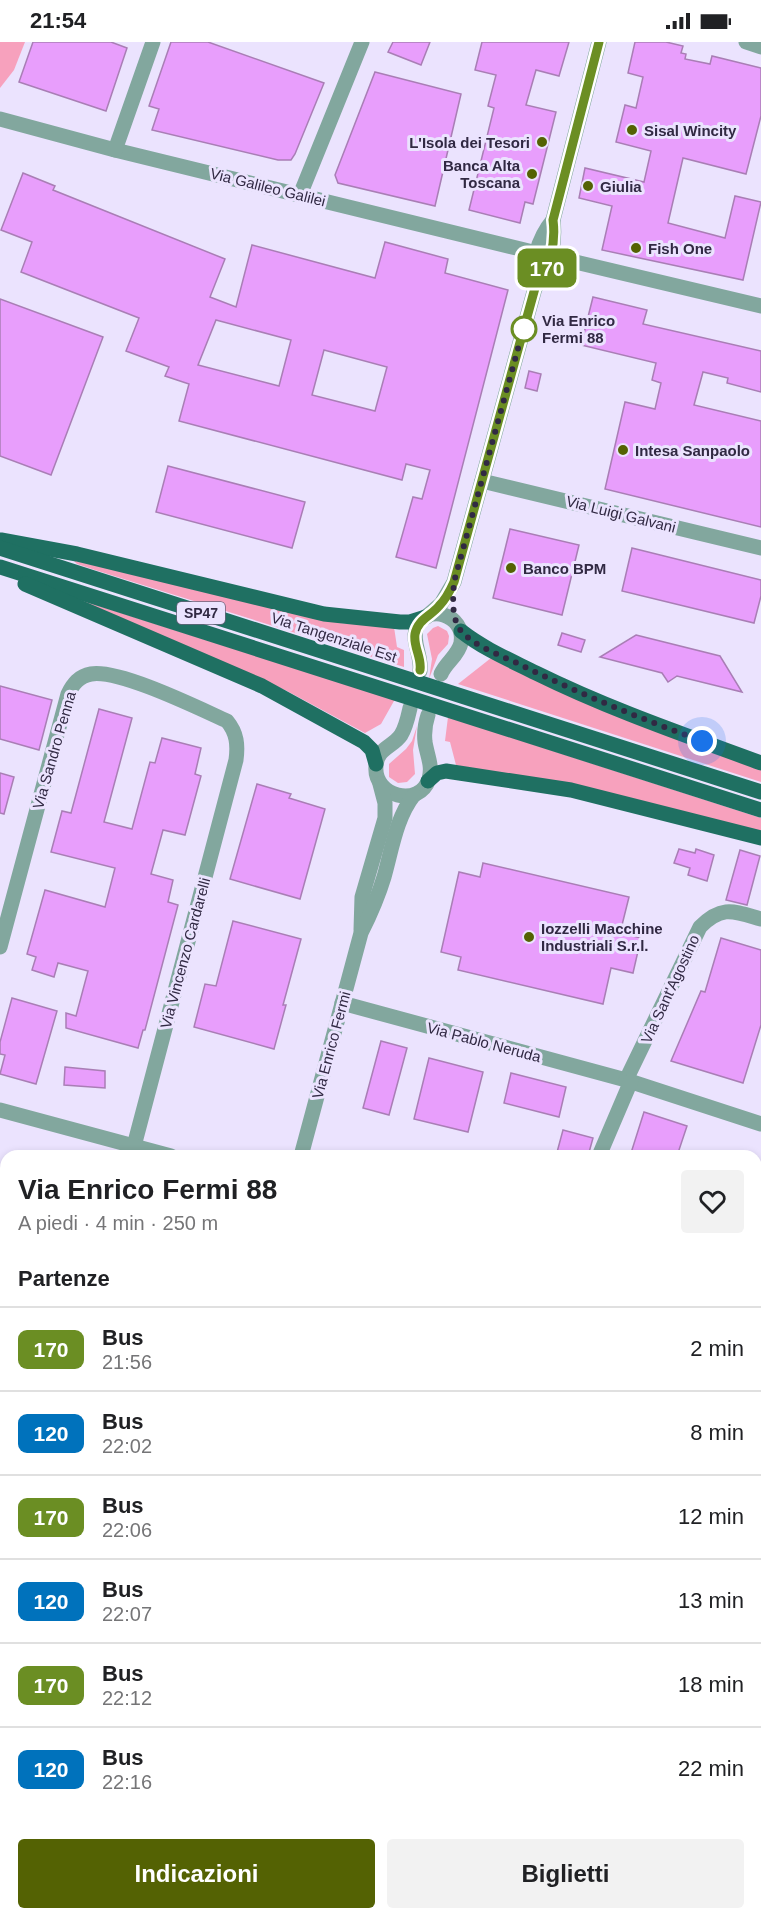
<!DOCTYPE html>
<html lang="it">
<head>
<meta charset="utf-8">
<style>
  :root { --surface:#fff; --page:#f2f2f2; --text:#202124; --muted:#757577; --line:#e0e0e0; --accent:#546203 }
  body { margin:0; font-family:Arial,sans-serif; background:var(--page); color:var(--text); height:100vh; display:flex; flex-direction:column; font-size:22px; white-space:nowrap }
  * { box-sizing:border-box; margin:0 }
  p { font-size:20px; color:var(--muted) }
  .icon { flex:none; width:33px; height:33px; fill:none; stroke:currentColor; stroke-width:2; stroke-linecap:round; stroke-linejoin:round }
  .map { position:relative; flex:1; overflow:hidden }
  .sheet { position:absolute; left:0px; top:1108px; width:762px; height:770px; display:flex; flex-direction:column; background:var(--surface); border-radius:18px 18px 0 0; box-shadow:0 3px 9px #0003 }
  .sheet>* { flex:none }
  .badge { padding:0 12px; border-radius:9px; font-size:21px; line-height:39px }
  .you { position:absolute; width:30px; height:30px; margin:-15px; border:4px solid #fff; border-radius:50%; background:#1a73e8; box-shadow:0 0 0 9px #1a73e833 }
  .map>.badge { position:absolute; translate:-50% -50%; box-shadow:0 0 0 3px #fff }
  h2 { padding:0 18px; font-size:22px; line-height:54px }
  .round { display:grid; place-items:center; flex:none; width:63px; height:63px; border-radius:6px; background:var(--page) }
  .headline { display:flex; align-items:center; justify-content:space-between; height:102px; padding:0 18px }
  h1 { font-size:28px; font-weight:700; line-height:45px }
  .action { display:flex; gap:12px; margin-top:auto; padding:12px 18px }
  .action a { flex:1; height:69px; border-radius:6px; background:var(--accent); color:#fff; font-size:24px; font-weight:700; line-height:69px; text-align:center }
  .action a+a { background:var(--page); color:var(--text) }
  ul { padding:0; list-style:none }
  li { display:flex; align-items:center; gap:18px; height:84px; padding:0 18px; border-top:2px solid var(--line) }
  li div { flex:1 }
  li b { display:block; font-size:22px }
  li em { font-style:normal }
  li .badge { min-width:66px; font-weight:700; text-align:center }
  .status { display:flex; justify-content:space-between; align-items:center; height:42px; padding:0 30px; background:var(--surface); direction:ltr }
  .status svg { height:16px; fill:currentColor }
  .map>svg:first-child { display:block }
</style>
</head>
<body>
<div class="status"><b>21:54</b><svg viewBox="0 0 49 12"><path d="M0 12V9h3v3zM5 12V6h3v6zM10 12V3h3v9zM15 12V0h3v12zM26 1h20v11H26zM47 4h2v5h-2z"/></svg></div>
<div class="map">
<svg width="761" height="1877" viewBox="0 0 761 1877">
  <rect width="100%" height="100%" fill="#ebe3fe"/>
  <g fill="#f7a1bd">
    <path d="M0 0H25L14 28 0 46Z"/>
    <path d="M73 518 340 581 394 585 397 605 404 608V625L95 528 77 522Z"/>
    <path d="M77 557 395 658 394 659 381 682 365 691 287 649Z"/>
    <path d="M438 584 447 589 449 594 448 602 438 613 429 637 432 617 427 592 433 586Z"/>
    <path d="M491 616 761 727V740L458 642Z"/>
    <path d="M448 675 761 776V790L456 723 450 700 445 699Z"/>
    <path d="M417 684 413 708 415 732 407 740 398 741 389 735V722L406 707 412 699Z"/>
  </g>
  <g fill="#e89efc" stroke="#a97eb5" stroke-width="1.5" fill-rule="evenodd">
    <path d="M33 0H111L127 6 106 69 19 40Z"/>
    <path d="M171 0H208L324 41 295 112 291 118H278L152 88 159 67 149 64Z"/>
    <path d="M393 0H430L421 23 388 10Z"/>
    <path d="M482 0H569L559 34 536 28 526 63 556 70 533 162 525 160 520 181 469 168 494 66 488 64 496 33 475 28Z"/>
    <path d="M635 0H666L683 4 681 11 686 12 685 17 710 22 712 14 761 26V74L746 132 683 116 668 181 725 196 735 154 761 160 743 238 602 208 612 164 579 156 585 126 644 140 651 109 616 100 625 63 636 66 643 35 628 31Z"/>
    <path d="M375 30 461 52 435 164 338 141 335 133Z"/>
    <path d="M23 131 55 144 53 148 225 217 210 255 236 265 252 203 375 236 385 200 448 217 445 231 508 248 436 526 396 515 413 455 422 457 430 428 406 422 402 438 179 379 189 342 165 334 169 325 126 309 139 276 21 230 32 200 1 188ZM216 278 291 298 279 344 198 323ZM324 308 387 325 375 369 312 353Z"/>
    <path d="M593 255 647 268 643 282 761 309V350L727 341 728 336 703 330 694 363 761 379V485L605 447 625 360 655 367 661 341 652 338 656 321 581 303Z"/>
    <path d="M0 257 103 295 51 433 0 414Z"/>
    <path d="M529 329 541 332 537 349 525 346Z"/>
    <path d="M168 424 305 460 292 506 156 470Z"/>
    <path d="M510 487 579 503 562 573 493 556Z"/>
    <path d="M632 506 761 538V554L754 581 622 549Z"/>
    <path d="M562 591 585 598 581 610 558 603Z"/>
    <path d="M636 593 720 614 742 650 677 634 668 640 662 631 600 615Z"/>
    <path d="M0 644 52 658 39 708 0 697Z"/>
    <path d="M99 667 132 676 104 780 132 787 150 720 155 721 162 696 201 706 195 732 201 734 185 793 163 788 151 832 173 838 168 860 178 863 145 988H143L138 1006 66 986V971L76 974 88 929 58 921 54 935 32 928 36 915 27 912 45 848 105 865 115 826 51 810 62 769 71 771Z"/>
    <path d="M0 731 14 735 4 772 0 771Z"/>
    <path d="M257 742 291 752 289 756 325 767 300 857 230 837Z"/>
    <path d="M679 807 695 811 696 807 714 813 707 839 688 833 690 826 674 821Z"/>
    <path d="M740 808 760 814 747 863 726 858Z"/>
    <path d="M483 821 629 855 620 891 641 896 633 931 611 926 603 962 458 928 461 915 441 910 459 830 480 835Z"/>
    <path d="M233 879 301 897 283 963H286L274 1007 194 985 205 942 216 944Z"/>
    <path d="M721 896 761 908V983L743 1041 671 1019 701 949 705 950Z"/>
    <path d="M12 956 57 969 36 1042 0 1032 5 1013 0 1012V1000Z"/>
    <path d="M381 999 407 1006 389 1073 363 1066Z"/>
    <path d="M429 1016 483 1030 468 1090 414 1077Z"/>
    <path d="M65 1025 105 1029V1046L64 1043Z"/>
    <path d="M511 1031 566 1045 559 1075 504 1061Z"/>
    <path d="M644 1070 687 1084 677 1114H641L631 1111Z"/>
    <path d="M563 1088 593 1096 588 1114H556Z"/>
  </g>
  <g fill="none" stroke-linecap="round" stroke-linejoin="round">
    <g stroke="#82a79e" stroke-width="15">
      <path d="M746 0 761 5"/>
      <path d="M0 77 115 108 537 211"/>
      <path d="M115 108 153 0"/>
      <path d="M300 153 362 0"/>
      <path d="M550 214 761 264"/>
      <path d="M535 246C530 223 538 196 553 178"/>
      <path d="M482 439 761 506"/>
      <path d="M426 575 441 562 454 540 535 246C550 228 556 201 553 178L599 0"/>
      <path d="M420 629C422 614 412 601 416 587 425 560 466 572 461 601 458 614 446 620 441 632"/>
      <path d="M410 666C408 675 406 685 401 693 393 705 377 706 376 724 373 754 419 767 429 737 433 724 427 713 425 700 424 691 425 682 428 673"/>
      <path d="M361 888 362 855 385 776V761L380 742"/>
      <path d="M0 905 68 652C73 642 79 634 91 632 119 627 198 666 227 679 237 691 238 703 236 718L134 1104"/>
      <path d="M342 961 626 1038 761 1082"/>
      <path d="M626 1038 700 885C722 863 733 869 761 877"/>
      <path d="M0 1068 171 1114"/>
      <path d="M301 1114 361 891C370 873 378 855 384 835 392 807 396 776 414 753"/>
      <path d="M599 1114 631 1039"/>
      <path d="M404 1872 405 1877"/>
      <path d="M97 1877 98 1872"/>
    </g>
    <g stroke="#1f7062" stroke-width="15">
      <path d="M1 498 77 512 324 572 400 580H410L426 575"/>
      <path d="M0 506 761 750"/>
      <path d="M0 525 761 768"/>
      <path d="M25 542 262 644 364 700 372 708 376 722"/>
      <path d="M461 589C484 607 510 618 536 631 609 667 685 693 761 721"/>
      <path d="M428 739 437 731 446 729 571 748 761 796"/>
    </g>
  </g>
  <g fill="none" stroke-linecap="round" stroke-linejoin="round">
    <defs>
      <path id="line" d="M420 628C422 615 413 605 415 592 418 577 431 574 439 564 446 557 450 549 454 540L535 246C550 228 556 201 553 178L599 0"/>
    </defs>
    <use href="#line" stroke="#fff" stroke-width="14"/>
    <use href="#line" stroke="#6b8e23" stroke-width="9"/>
    <path stroke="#312943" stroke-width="6" stroke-dasharray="0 10.8" d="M524 287 525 281 454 540C453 556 451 576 461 589 473 603 501 614 517 621 577 651 639 676 702 699"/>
  </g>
  <g fill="#546203" stroke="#ebe3fe" stroke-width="2">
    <circle cx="632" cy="88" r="6"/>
    <circle cx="542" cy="100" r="6"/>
    <circle cx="532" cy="132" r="6"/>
    <circle cx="588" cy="144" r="6"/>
    <circle cx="636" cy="206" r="6"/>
    <circle cx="623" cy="408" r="6"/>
    <circle cx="511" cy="526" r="6"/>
    <circle cx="529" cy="895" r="6"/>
  </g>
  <circle fill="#fff" stroke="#6b8e23" stroke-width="3" cx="524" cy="287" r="12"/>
  <g text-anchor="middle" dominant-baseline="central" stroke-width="6" stroke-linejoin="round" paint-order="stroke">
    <rect fill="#ebe3fe" stroke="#69617b" stroke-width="1.5" x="177" y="560" width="48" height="22" rx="4.5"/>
    <g font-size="14" font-weight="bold" fill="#312943">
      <text x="201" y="571">SP47</text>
    </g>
    <g font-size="15" font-weight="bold" fill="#312943" stroke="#ebe3fe" text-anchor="start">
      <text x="644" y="88">Sisal Wincity</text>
      <text x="530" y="100" text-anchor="end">L'Isola dei Tesori</text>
      <text x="520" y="123" text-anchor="end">Banca Alta<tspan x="520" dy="17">Toscana</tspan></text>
      <text x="600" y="144">Giulia</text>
      <text x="648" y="206">Fish One</text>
      <text x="635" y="408">Intesa Sanpaolo</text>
      <text x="523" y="526">Banco BPM</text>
      <text x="541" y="886">Iozzelli Macchine<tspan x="541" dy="17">Industriali S.r.l.</tspan></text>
    </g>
    <g font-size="15" fill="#312943" stroke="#ebe3fe">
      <text transform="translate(268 145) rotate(14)">Via Galileo Galilei</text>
      <text transform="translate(621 472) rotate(14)">Via Luigi Galvani</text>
      <text transform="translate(334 595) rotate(18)">Via Tangenziale Est</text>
      <text transform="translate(54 708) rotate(-74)">Via Sandro Penna</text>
      <text transform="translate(185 911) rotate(-75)">Via Vincenzo Cardarelli</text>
      <text transform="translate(670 947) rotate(-65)">Via Sant'Agostino</text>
      <text transform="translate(484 1000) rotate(15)">Via Pablo Neruda</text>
      <text transform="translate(331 1003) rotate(-75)">Via Enrico Fermi</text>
    </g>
    <g font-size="15" font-weight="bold" fill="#312943" stroke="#ebe3fe" text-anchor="start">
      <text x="542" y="278">Via Enrico<tspan x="542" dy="17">Fermi 88</tspan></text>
    </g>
  </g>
</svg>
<div class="you" style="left:702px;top:699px"></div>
<b class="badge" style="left:547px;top:226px;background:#6b8e23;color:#fff">170</b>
<section class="sheet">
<div class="headline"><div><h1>Via Enrico Fermi 88</h1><p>A piedi · 4 min · 250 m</p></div><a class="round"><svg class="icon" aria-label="heart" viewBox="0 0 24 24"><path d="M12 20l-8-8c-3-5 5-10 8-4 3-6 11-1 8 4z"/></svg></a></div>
<h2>Partenze</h2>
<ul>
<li><span class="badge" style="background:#6b8e23;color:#fff">170</span><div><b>Bus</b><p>21:56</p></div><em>2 min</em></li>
<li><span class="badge" style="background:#0072bc;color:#fff">120</span><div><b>Bus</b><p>22:02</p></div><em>8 min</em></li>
<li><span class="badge" style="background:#6b8e23;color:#fff">170</span><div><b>Bus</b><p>22:06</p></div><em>12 min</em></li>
<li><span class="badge" style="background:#0072bc;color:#fff">120</span><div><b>Bus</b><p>22:07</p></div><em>13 min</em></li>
<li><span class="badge" style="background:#6b8e23;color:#fff">170</span><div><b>Bus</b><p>22:12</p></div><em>18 min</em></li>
<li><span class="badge" style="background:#0072bc;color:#fff">120</span><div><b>Bus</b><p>22:16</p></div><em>22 min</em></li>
</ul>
<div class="action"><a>Indicazioni</a><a>Biglietti</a></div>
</section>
</div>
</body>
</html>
